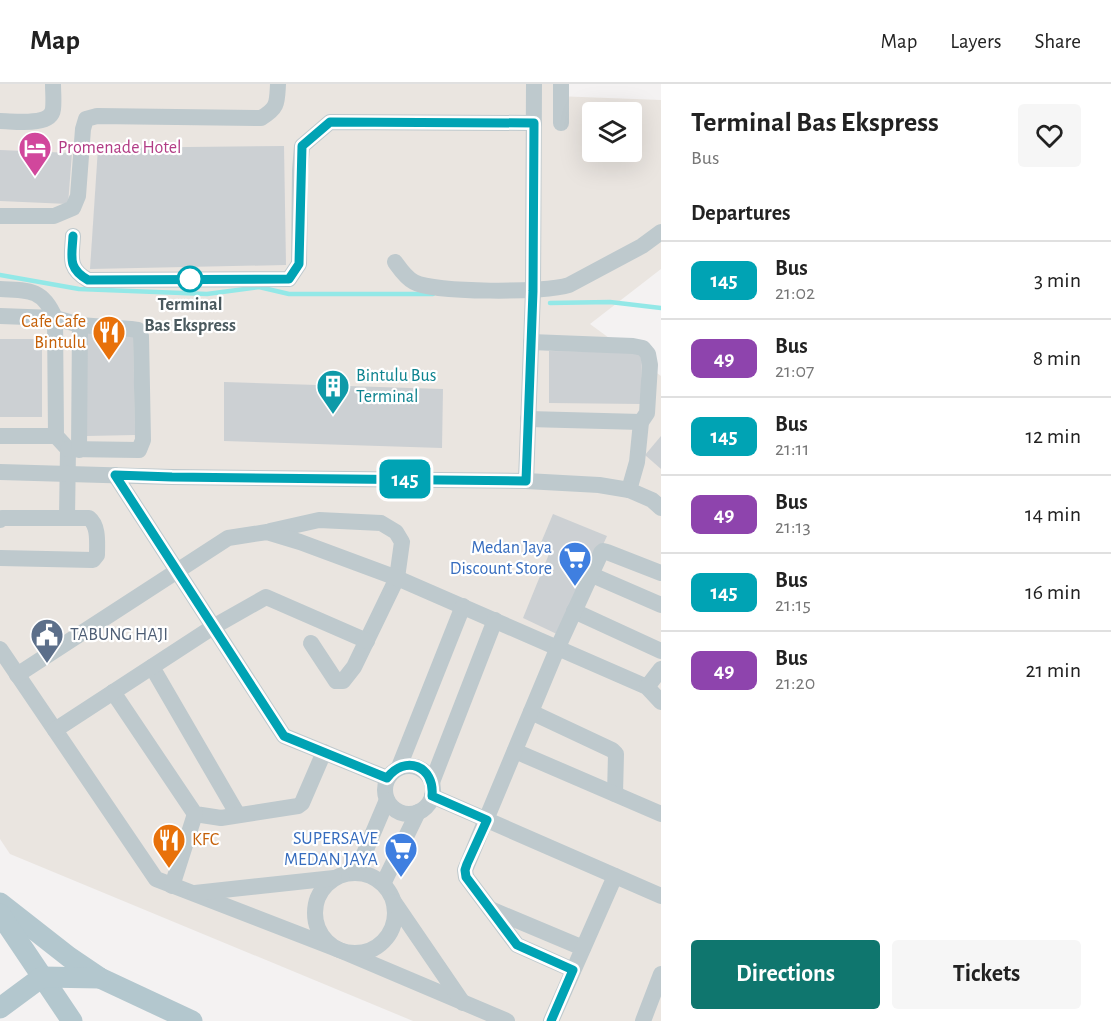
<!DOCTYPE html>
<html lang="en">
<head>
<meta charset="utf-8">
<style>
  :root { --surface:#fff; --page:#f6f6f6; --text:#222; --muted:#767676; --line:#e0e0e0; --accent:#0f766e }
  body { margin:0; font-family:"Alegreya Sans",sans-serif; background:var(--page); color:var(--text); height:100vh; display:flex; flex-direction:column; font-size:22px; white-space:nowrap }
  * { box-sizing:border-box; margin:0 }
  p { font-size:20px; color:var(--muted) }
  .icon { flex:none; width:33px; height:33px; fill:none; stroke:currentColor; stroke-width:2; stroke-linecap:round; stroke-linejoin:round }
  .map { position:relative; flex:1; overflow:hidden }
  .side { display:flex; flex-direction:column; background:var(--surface); width:450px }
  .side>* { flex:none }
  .badge { padding:0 12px; border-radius:9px; font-size:21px; line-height:39px }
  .controls { position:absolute; left:582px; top:18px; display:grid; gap:12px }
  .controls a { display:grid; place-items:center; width:60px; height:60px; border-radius:6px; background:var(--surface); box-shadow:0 6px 24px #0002; font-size:30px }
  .map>.badge { position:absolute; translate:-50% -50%; box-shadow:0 0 0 3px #fff }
  h2 { padding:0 30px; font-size:22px; line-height:54px }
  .round { display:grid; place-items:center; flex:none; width:63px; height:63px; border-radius:6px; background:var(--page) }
  .summary { display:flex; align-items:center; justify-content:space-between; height:102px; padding:0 30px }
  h1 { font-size:28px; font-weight:600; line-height:45px }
  .primary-button { display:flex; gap:12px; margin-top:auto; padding:12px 30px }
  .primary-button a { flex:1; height:69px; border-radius:6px; background:var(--accent); color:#fff; font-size:24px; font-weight:600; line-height:69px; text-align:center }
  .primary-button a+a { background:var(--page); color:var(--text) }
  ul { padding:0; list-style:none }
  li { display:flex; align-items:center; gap:18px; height:78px; padding:0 30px; border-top:2px solid var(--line) }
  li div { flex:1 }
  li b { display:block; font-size:22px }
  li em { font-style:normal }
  li .badge { min-width:66px; font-weight:700; text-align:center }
  header { display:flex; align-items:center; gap:36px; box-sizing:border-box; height:84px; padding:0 30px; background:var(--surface); border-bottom:2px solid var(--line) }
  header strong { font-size:28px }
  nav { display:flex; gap:33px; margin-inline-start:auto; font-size:21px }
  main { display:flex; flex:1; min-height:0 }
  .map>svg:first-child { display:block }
</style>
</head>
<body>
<header>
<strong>Map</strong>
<nav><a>Map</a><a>Layers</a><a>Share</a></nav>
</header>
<main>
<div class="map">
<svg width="661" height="937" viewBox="0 0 661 937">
  <rect width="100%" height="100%" fill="#f4f2f2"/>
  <path fill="#eae5e0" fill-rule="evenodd" d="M0 0H555V12L661 16V185L590 240 661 292V937H413L10 770 0 755ZM592 28H632V68H592Z"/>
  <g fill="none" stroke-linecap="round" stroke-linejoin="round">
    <g stroke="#93e8e7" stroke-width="4.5">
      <path d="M0 191 79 205 207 210 259 203 289 210H433"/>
      <path d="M550 219 610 218 661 224"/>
    </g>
  </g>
  <g fill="#ccd0d3">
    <path d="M284 62 286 181 90 185 98 64Z"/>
    <path d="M0 66 72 69 68 120 0 117Z"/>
    <path d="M133 246 135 351 87 352 85 247Z"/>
    <rect x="0" y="255" width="42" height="78"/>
    <path d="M549 267 642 268 641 320 549 319Z"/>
    <path d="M224 298 443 305 442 364 224 357Z"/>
    <path d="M661 352V385L645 371Z"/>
    <path d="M553 430 607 452 561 552 523 534 551 465 540 461Z"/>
  </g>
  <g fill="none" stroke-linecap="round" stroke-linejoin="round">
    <g stroke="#bec9cd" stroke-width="16">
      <path d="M0 37C14 37 51 43 53 25 54 17 53 8 53 0"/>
      <path d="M561 39V0"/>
      <path d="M0 132H54L73 124 78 112 83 45 86 35 97 32 261 34C278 24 277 19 278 0"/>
      <path d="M73 152C72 173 67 184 88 196L289 195 299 180 300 87 302 62 330 38 534 39"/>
      <path d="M395 178C400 185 406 194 414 198 433 209 546 209 569 201L642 162 661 148"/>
      <path d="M0 205C29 206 43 205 55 234L56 352 68 365 67 434"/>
      <path d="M0 232 55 234 80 241 131 245 138 246 141 252 143 356 139 366 68 365"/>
      <path d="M531 258 633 262 643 264 648 270 650 281 647 329 641 338 637 378 629 406"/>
      <path d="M528 335 641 338"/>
      <path d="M0 352H56"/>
      <path d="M79 366 80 241"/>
      <path d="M0 388 172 393 526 397 599 401 629 406 652 416 661 424"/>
      <path d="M115 391 284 652 387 694"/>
      <path d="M526 397 533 207 534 0"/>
      <path d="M0 436 2 434H89C99 442 97 459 97 471L93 476 0 474"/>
      <path d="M270 447 319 436 381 439 396 448 402 458 397 494 354 583 343 597H336L311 559"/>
      <path d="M592 491 661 521"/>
      <path d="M574 527 661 567"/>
      <path d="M0 565 156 795 337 865 507 937"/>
      <path d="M152 583 238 731"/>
      <path d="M17 591 228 454 267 448 300 458 397 494 647 603 661 618"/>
      <path d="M647 603 661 585"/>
      <path d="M113 608 195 730 221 734 298 722 302 719 324 668"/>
      <path d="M531 628 612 666 616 670 615 710"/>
      <path d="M55 646 213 543 266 513 367 557"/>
      <path d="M515 667 661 730"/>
      <circle cx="409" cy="706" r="24"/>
      <path d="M399 683 463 522"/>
      <path d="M432 698 495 536"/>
      <path d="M432 712 661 812"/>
      <circle cx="355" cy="829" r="40"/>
      <path d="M356 789 387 716"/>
      <path d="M383 800 418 728"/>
      <path d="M172 802 195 730"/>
      <path d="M195 809 334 794"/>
      <path d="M394 818 463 919"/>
      <path d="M490 825 583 864"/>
      <path d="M573 886 517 861 466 793 465 786 558 563 601 469 603 467 607 468 661 489"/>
      <path d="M551 937 615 792"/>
      <path d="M643 937 661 890"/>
    </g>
    <g stroke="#b3c7ce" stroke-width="21">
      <path d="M0 819 69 873 100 894 192 937"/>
      <path d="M0 830 72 937"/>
      <path d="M0 924 42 893 100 894"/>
    </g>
  </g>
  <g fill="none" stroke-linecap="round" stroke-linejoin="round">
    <defs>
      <path id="line" d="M73 152C72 173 67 184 88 196L289 195 299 180 302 62 330 38 534 39 533 207 526 397 172 393 115 391 284 652 387 694C405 670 435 682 432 712L487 736 467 780 465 786 466 793 517 861 573 886 551 937"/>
    </defs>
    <use href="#line" stroke="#fff" stroke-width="14"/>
    <use href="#line" stroke="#00a3b4" stroke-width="9"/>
  </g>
  <defs>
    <symbol id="hotel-pin" viewBox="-11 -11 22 30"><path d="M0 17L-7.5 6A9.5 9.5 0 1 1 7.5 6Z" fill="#d1479c" stroke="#fff"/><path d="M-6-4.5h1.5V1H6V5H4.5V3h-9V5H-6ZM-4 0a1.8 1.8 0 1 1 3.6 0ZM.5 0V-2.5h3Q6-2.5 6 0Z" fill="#fff"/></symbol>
    <symbol id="restaurant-pin" viewBox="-11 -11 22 30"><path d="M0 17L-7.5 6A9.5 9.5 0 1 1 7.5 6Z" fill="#e8710a" stroke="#fff"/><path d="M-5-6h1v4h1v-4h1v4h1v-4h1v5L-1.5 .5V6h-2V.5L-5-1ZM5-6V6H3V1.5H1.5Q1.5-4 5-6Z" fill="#fff"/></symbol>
    <symbol id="building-pin" viewBox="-11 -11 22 30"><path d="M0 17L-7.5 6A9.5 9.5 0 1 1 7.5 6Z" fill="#0f9aa8" stroke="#fff"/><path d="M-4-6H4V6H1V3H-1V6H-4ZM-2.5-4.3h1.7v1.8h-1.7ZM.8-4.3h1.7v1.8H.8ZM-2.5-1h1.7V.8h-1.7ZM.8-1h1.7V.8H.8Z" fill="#fff"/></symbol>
    <symbol id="supermarket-pin" viewBox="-11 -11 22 30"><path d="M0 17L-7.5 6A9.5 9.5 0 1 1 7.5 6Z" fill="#3f7fe0" stroke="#fff"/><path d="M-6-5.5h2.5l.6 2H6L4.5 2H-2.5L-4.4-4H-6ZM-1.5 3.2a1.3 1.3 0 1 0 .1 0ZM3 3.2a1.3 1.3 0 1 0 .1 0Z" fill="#fff"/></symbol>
    <symbol id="civic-pin" viewBox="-11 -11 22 30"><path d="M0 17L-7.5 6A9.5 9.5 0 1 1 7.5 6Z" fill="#5c6f8a" stroke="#fff"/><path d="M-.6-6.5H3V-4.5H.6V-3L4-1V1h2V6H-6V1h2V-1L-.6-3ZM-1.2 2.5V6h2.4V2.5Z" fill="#fff"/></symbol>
  </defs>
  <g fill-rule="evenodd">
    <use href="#hotel-pin" x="16" y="45" width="38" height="52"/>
    <use href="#restaurant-pin" x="90" y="229" width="38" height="52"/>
    <use href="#building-pin" x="314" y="283" width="38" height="52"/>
    <use href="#supermarket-pin" x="556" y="455" width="38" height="52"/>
    <use href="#civic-pin" x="28" y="532" width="38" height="52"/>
    <use href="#restaurant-pin" x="150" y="737" width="38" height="52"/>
    <use href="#supermarket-pin" x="382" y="746" width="38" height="52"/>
  </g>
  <circle fill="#fff" stroke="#00a3b4" stroke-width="3" cx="190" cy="195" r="12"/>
  <g text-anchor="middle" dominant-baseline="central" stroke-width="4.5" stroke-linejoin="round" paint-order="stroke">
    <g font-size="18" fill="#b23c85" stroke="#fff" text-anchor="start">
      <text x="58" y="64">Promenade Hotel</text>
    </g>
    <g font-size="18" font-weight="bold" fill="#4a595e" stroke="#fff">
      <text x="190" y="221">Terminal<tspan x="190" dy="21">Bas Ekspress</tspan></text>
    </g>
    <g font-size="18" fill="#c56008" stroke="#fff" text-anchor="end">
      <text x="86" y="238">Cafe Cafe<tspan x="86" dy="21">Bintulu</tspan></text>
      <text x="192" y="756" text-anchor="start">KFC</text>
    </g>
    <g font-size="18" fill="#0d838f" stroke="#fff" text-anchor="start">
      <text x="356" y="292">Bintulu Bus<tspan x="356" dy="21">Terminal</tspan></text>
    </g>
    <g font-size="18" fill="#366cbe" stroke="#fff" text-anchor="end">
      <text x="552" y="464">Medan Jaya<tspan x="552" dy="21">Discount Store</tspan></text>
      <text x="378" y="755">SUPERSAVE<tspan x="378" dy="21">MEDAN JAYA</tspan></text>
    </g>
    <g font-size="18" fill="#4e5e75" stroke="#fff" text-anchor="start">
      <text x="70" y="551">TABUNG HAJI</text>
    </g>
  </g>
</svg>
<div class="controls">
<a><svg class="icon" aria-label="layers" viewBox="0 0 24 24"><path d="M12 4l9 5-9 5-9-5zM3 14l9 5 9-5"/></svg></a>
</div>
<b class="badge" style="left:405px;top:395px;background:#00a3b4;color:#fff">145</b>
</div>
<section class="side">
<div class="summary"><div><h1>Terminal Bas Ekspress</h1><p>Bus</p></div><a class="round"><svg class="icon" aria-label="heart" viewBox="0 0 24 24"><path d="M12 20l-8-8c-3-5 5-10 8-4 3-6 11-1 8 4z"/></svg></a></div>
<h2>Departures</h2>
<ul>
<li><span class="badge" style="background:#00a3b4;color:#fff">145</span><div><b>Bus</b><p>21:02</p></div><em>3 min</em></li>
<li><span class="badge" style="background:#8e44ad;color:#fff">49</span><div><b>Bus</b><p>21:07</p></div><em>8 min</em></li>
<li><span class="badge" style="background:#00a3b4;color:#fff">145</span><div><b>Bus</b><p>21:11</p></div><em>12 min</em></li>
<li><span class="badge" style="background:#8e44ad;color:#fff">49</span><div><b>Bus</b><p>21:13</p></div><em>14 min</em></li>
<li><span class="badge" style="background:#00a3b4;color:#fff">145</span><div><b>Bus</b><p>21:15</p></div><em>16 min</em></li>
<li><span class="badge" style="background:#8e44ad;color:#fff">49</span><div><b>Bus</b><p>21:20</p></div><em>21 min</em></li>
</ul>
<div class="primary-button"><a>Directions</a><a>Tickets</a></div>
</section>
</main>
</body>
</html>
